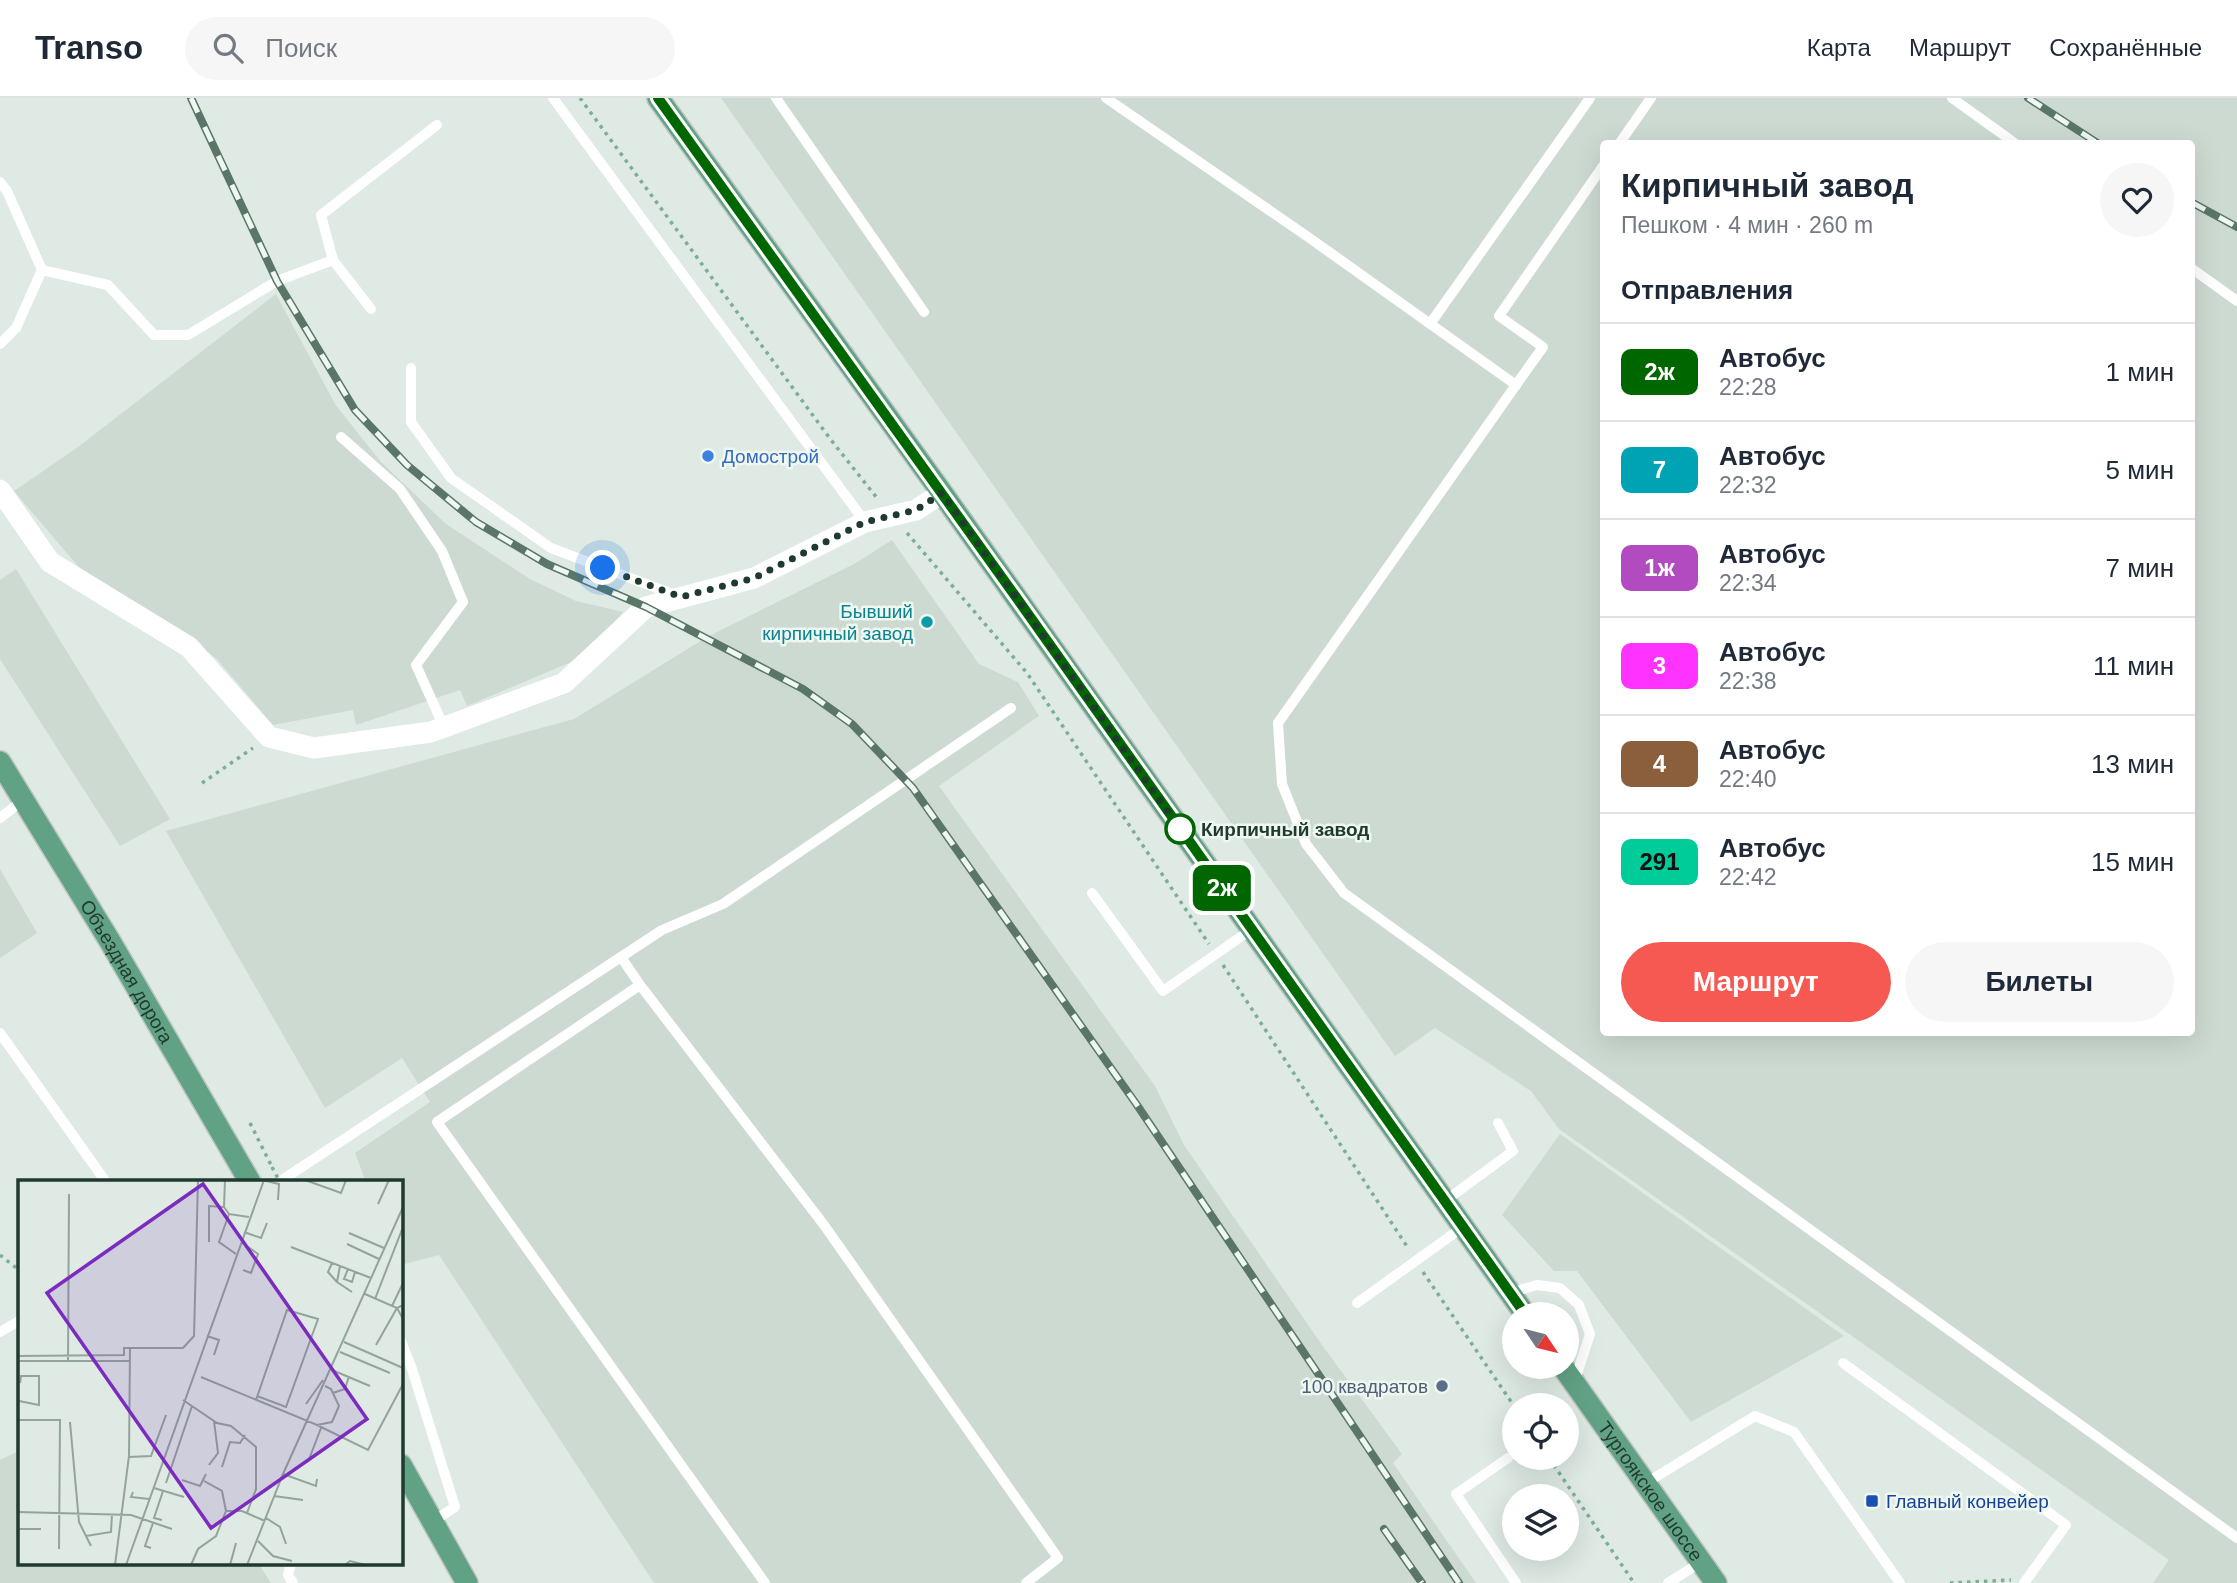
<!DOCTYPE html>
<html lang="ru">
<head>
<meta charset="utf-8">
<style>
  :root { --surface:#fff; --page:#f6f6f7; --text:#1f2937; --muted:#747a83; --line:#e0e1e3; --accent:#f65951 }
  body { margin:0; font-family:Arial,sans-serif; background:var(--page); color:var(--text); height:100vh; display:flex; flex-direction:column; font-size:26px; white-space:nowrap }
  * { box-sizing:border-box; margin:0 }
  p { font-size:23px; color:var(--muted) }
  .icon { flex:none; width:38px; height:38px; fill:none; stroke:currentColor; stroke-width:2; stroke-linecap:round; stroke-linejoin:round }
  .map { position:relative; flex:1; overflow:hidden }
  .side { position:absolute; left:1600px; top:42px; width:595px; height:896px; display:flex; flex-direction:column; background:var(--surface); border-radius:7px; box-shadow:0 7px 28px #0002 }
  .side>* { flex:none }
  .badge { padding:0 14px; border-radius:10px; font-size:24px; line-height:46px }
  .needle { width:46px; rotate:125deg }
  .fabs { position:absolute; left:1502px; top:1204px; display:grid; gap:14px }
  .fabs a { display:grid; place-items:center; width:77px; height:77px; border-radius:50%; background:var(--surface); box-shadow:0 7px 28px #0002; font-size:35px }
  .you { position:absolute; width:35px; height:35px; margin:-18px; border:5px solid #fff; border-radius:50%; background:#1a73e8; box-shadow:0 0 0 10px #1a73e833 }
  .map>.badge { position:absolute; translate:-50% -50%; box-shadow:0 0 0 4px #fff }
  h2 { padding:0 21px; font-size:26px; line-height:63px }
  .round { display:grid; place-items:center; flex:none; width:74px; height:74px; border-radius:37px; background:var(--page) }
  .headline { display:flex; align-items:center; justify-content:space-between; height:119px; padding:0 21px }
  h1 { font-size:33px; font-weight:700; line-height:52px }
  .action { display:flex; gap:14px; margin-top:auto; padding:14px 21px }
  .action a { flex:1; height:80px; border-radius:42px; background:var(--accent); color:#fff; font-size:28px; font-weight:700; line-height:80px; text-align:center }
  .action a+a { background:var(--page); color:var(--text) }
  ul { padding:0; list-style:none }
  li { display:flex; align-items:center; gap:21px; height:98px; padding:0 21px; border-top:2px solid var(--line) }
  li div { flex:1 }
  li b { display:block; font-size:26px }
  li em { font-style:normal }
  li .badge { min-width:77px; font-weight:700; text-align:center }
  header { display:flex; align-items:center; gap:42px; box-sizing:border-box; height:98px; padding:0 35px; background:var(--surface); border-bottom:2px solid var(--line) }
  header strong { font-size:33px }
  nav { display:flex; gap:38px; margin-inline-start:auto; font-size:24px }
  .search { width:490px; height:63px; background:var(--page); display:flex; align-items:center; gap:18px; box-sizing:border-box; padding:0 24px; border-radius:38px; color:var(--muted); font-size:26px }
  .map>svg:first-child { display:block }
</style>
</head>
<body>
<header>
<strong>Transo</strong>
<div class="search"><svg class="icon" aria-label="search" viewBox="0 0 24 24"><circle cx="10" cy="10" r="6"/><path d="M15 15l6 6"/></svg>Поиск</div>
<nav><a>Карта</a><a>Маршрут</a><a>Сохранённые</a></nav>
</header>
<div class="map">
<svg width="2237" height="1485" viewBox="0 0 2237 1485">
  <rect width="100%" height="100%" fill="#deeae3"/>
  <g fill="#cddad1" fill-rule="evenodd">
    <path d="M721 0H2237V1485H2153L2169 1462 1559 1031 1531 993 1435 930 1395 958ZM1603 46H2191V934H1603Z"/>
    <path d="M276 196 335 306 380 363 446 426 530 481 576 503 623 514 585 558 467 608 460 592 356 627 353 612 273 627 217 561 176 530 83 474 14 393 78 349Z"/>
    <path d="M892 442 979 566 1018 584 1039 618 939 688 1155 988 1184 1047 1322 1247 1402 1356 1393 1365 1476 1485H654L439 1157 401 1167V1084H366L355 1055 430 1004 402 960 325 1010 166 733 574 621 707 539 856 465Z"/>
    <path d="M16 471 170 721 120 748 0 561V482Z"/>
    <path d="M0 771 37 835 0 860Z"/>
    <path d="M1560 1036 1844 1238 1691 1324 1577 1173H1554L1502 1117Z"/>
    <path d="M19 1353V1466H259L271 1485H0V1362Z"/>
  </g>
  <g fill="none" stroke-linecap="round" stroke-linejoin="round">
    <defs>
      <g id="primary">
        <path d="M658 0 942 395 1525 1216"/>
        <path id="s1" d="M0 664 111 845 250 1084"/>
        <path id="s2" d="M1563 1269 1716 1485"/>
        <path d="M401 1367 467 1485"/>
      </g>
    </defs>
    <use href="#primary" stroke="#bcc4c0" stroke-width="24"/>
    <g stroke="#7eaf96" stroke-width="3.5" stroke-dasharray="3.5 5" stroke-linecap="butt">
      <path d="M580 0 831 342 877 400"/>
      <path d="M907 435 1027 575 1209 846"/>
      <path d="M202 685 253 650"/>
      <path d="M1223 867 1408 1150"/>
      <path d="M250 1025 272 1069"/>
      <path d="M0 1157 19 1172"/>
      <path d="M1423 1174 1514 1308"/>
      <path d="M1549 1360 1634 1485"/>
      <path d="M1950 1485 2011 1482"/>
    </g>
    <g stroke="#fff" stroke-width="10">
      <path d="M553 0 865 424"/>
      <path d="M776 0 924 214"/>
      <path d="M1106 0 1311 141 1516 287 1278 625 1282 686 1306 746 1344 795 2237 1440"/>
      <path d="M1952 0 2016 46"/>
      <path d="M1619 46 1651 0"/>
      <path d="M0 84 7 93 42 172 16 230 0 246"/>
      <path d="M2191 170 2237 203"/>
      <path d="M42 172 108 187 154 237H188L277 183 333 162"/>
      <path d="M371 211 333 162 321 117 437 27"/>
      <path d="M1430 226 1590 0"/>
      <path d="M411 270V324L451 380 551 450 675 497"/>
      <path d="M1516 287 1543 249 1499 218 1603 68"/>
      <path d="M341 339 400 391 442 453 463 504 416 567 444 629"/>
      <path d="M0 720 23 702"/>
      <path d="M1092 795 1163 893 1252 831"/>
      <path d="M621 859 640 887 824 1127 1058 1460 1026 1485"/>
      <path d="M640 887 437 1024 765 1485"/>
      <path d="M0 935 106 1084"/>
      <path d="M279 1084 662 832 723 806 1011 610"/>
      <path d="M1445 1103 1513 1053 1498 1025"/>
      <path d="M1510 1195 1537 1187 1560 1190 1579 1207 1590 1236 1574 1285"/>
      <path d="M1357 1205 1463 1129"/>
      <path d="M0 1234 19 1223"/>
      <path d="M401 1243 412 1271 455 1409 432 1424"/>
      <path d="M1843 1265 2066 1427 2024 1485"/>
      <path d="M1508 1360 1456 1396 1516 1485"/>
      <path d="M1646 1385 1755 1318 1794 1334 1900 1485"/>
      <path d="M291 1466 288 1477 293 1485"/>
      <path d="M1668 1485 1701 1464"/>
    </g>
    <path stroke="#fff" stroke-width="21" d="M0 392 50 464 189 549 269 639 314 650 431 634 564 585 646 509 754 480 865 424 916 412 942 395"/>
    <use href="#primary" stroke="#61a184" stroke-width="21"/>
    <defs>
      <g id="rail">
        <path d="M191 0 277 183 355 312 407 367 476 424 547 466 646 509 803 591 852 626 913 690 1137 1007 1459 1485"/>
        <path d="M2028 0 2099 46"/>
        <path d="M2191 104 2237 129"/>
        <path d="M1384 1431 1422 1485"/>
      </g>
    </defs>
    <use href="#rail" stroke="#597669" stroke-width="8"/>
    <use href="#rail" stroke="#eff7f1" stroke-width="5" stroke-dasharray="16" stroke-linecap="butt"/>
    <path stroke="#7eaf96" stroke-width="3.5" stroke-dasharray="3.5 5" stroke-linecap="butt" d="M272 1069 280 1084"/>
  </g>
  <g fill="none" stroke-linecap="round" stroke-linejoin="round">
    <defs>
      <path id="line" d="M658 0 1016 499 1525 1216"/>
    </defs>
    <use href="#line" stroke="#fff" stroke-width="16"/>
    <use href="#line" stroke="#060" stroke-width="10"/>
    <path stroke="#1f3a2e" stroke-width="7" stroke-dasharray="0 12.6" d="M603 470 681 499 754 480 865 424 916 412 942 395 1180 731"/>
  </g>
  <circle fill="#3f7fe0" stroke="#eff7f1" stroke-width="2.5" cx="708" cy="358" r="7"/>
  <circle fill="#0f9aa8" stroke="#eff7f1" stroke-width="2.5" cx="927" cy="524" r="7"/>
  <circle fill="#fff" stroke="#060" stroke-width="3.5" cx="1180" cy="731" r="14"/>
  <circle fill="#5c6f8a" stroke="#eff7f1" stroke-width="2.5" cx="1442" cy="1288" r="7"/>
  <rect fill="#1a4fb4" stroke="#eff7f1" stroke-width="2.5" x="1865" y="1396" width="14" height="14" rx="3.5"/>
  <g text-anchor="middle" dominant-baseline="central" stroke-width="5" stroke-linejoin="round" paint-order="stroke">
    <g font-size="19" fill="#366cbe" stroke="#eff7f1" text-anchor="start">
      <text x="722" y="358">Домострой</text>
    </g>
    <g font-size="19" fill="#0d838f" stroke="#eff7f1" text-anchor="end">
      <text x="913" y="513">Бывший<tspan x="913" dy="22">кирпичный завод</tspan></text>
    </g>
    <g font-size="19" font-weight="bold" fill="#1f3a2e" stroke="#eff7f1" text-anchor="start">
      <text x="1201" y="731">Кирпичный завод</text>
    </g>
    <g font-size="19" fill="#1f3a2e" stroke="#eff7f1">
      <text stroke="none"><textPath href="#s1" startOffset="245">Объездная дорога</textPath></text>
      <text stroke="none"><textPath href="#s2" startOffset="152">Тургоякское шоссе</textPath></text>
    </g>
    <g font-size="19" fill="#4e5e75" stroke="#eff7f1" text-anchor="end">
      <text x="1428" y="1288">100 квадратов</text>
    </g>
    <g font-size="19" fill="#164399" stroke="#eff7f1" text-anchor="start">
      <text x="1886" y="1403">Главный конвейер</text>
    </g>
  </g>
  <g transform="translate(18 1082)">
    <rect width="385" height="385" fill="#deeae3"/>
    <path fill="none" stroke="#92a49b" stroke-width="2" d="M207 0 206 27 211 34M244 0 261 4 260 20M287 0 323 13 328 0M360 24 371 0M226 52 243 58 249 43M331 53 366 68M191 62V26L206 27M223 62 240 74 233 93 225 90M329 64 361 79M273 67 353 98M218 74 201 62 211 34 231 37M314 83 310 92 319 102M322 86 319 102 334 112M330 89 326 99 334 102 337 92M347 114 379 128 385 139M357 119 385 47M374 126 385 103M189 156 201 160 196 175M326 162 385 188M358 165 379 128 385 125M322 172 372 193M0 176 106 175V168H112M0 181H112M50 181 51 14M314 190 352 206M183 197 299 245 314 242 321 226 313 209 307 206M315 213 327 209 331 196M165 220 199 243 213 246 238 267V309L229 333M238 220 269 130 300 139 268 227 239 216M1 221 21 225V196H3L2 203M288 224 305 200M0 240H42L41 369M52 242 61 342 73 366M299 245 350 270 385 204M111 277 133 276 148 235M290 282 303 248M191 285 200 273 196 241M204 287 212 262 222 263 227 255M265 294 298 306 299 299M164 300 182 306 188 294M186 301 204 311 208 331M148 303 174 226M136 308 166 317M115 312 113 317 131 319M256 316 285 320M0 332 113 335 154 349M248 338 262 347 268 364M144 340 136 338 145 311M0 349H23M68 356 93 352 94 334M240 361 255 376 274 381M133 368 127 366 135 343M97 385 111 276 112 168H165L176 156 180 0M108 385 246 0M173 385 180 369 198 356 208 331H224L247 341M212 385 218 363M229 385 265 294 385 27M327 385 332 381 348 385"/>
    <path fill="#7b2cbf" fill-opacity="0.15" stroke="#7b2cbf" stroke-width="3.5" d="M185 4 349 239 193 348 29 113Z"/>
    <rect width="385" height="385" fill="none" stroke="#1f3a2e" stroke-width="3.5"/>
  </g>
</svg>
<div class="fabs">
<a><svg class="needle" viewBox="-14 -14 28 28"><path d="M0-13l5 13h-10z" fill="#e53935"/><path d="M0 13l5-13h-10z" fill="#747a83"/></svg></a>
<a><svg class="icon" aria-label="locate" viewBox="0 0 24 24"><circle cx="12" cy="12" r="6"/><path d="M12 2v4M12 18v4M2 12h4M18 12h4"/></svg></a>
<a><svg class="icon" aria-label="layers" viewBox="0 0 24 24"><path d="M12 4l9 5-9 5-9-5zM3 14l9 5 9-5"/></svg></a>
</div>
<div class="you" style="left:603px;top:470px"></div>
<b class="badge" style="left:1222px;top:790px;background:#060;color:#fff">2ж</b>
<section class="side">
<div class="headline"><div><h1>Кирпичный завод</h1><p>Пешком · 4 мин · 260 m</p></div><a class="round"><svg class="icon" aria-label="heart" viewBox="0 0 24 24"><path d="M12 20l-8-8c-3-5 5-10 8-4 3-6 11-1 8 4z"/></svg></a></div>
<h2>Отправления</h2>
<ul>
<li><span class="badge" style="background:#060;color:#fff">2ж</span><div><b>Автобус</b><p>22:28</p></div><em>1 мин</em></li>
<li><span class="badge" style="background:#00a3b4;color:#fff">7</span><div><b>Автобус</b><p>22:32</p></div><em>5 мин</em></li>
<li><span class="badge" style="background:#b24bc0;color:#fff">1ж</span><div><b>Автобус</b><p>22:34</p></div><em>7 мин</em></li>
<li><span class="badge" style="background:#f3f;color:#fff">3</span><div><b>Автобус</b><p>22:38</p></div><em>11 мин</em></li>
<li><span class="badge" style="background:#8b5e3c;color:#fff">4</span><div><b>Автобус</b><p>22:40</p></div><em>13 мин</em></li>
<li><span class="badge" style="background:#0c9;color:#111">291</span><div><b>Автобус</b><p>22:42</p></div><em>15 мин</em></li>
</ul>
<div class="action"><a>Маршрут</a><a>Билеты</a></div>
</section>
</div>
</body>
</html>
